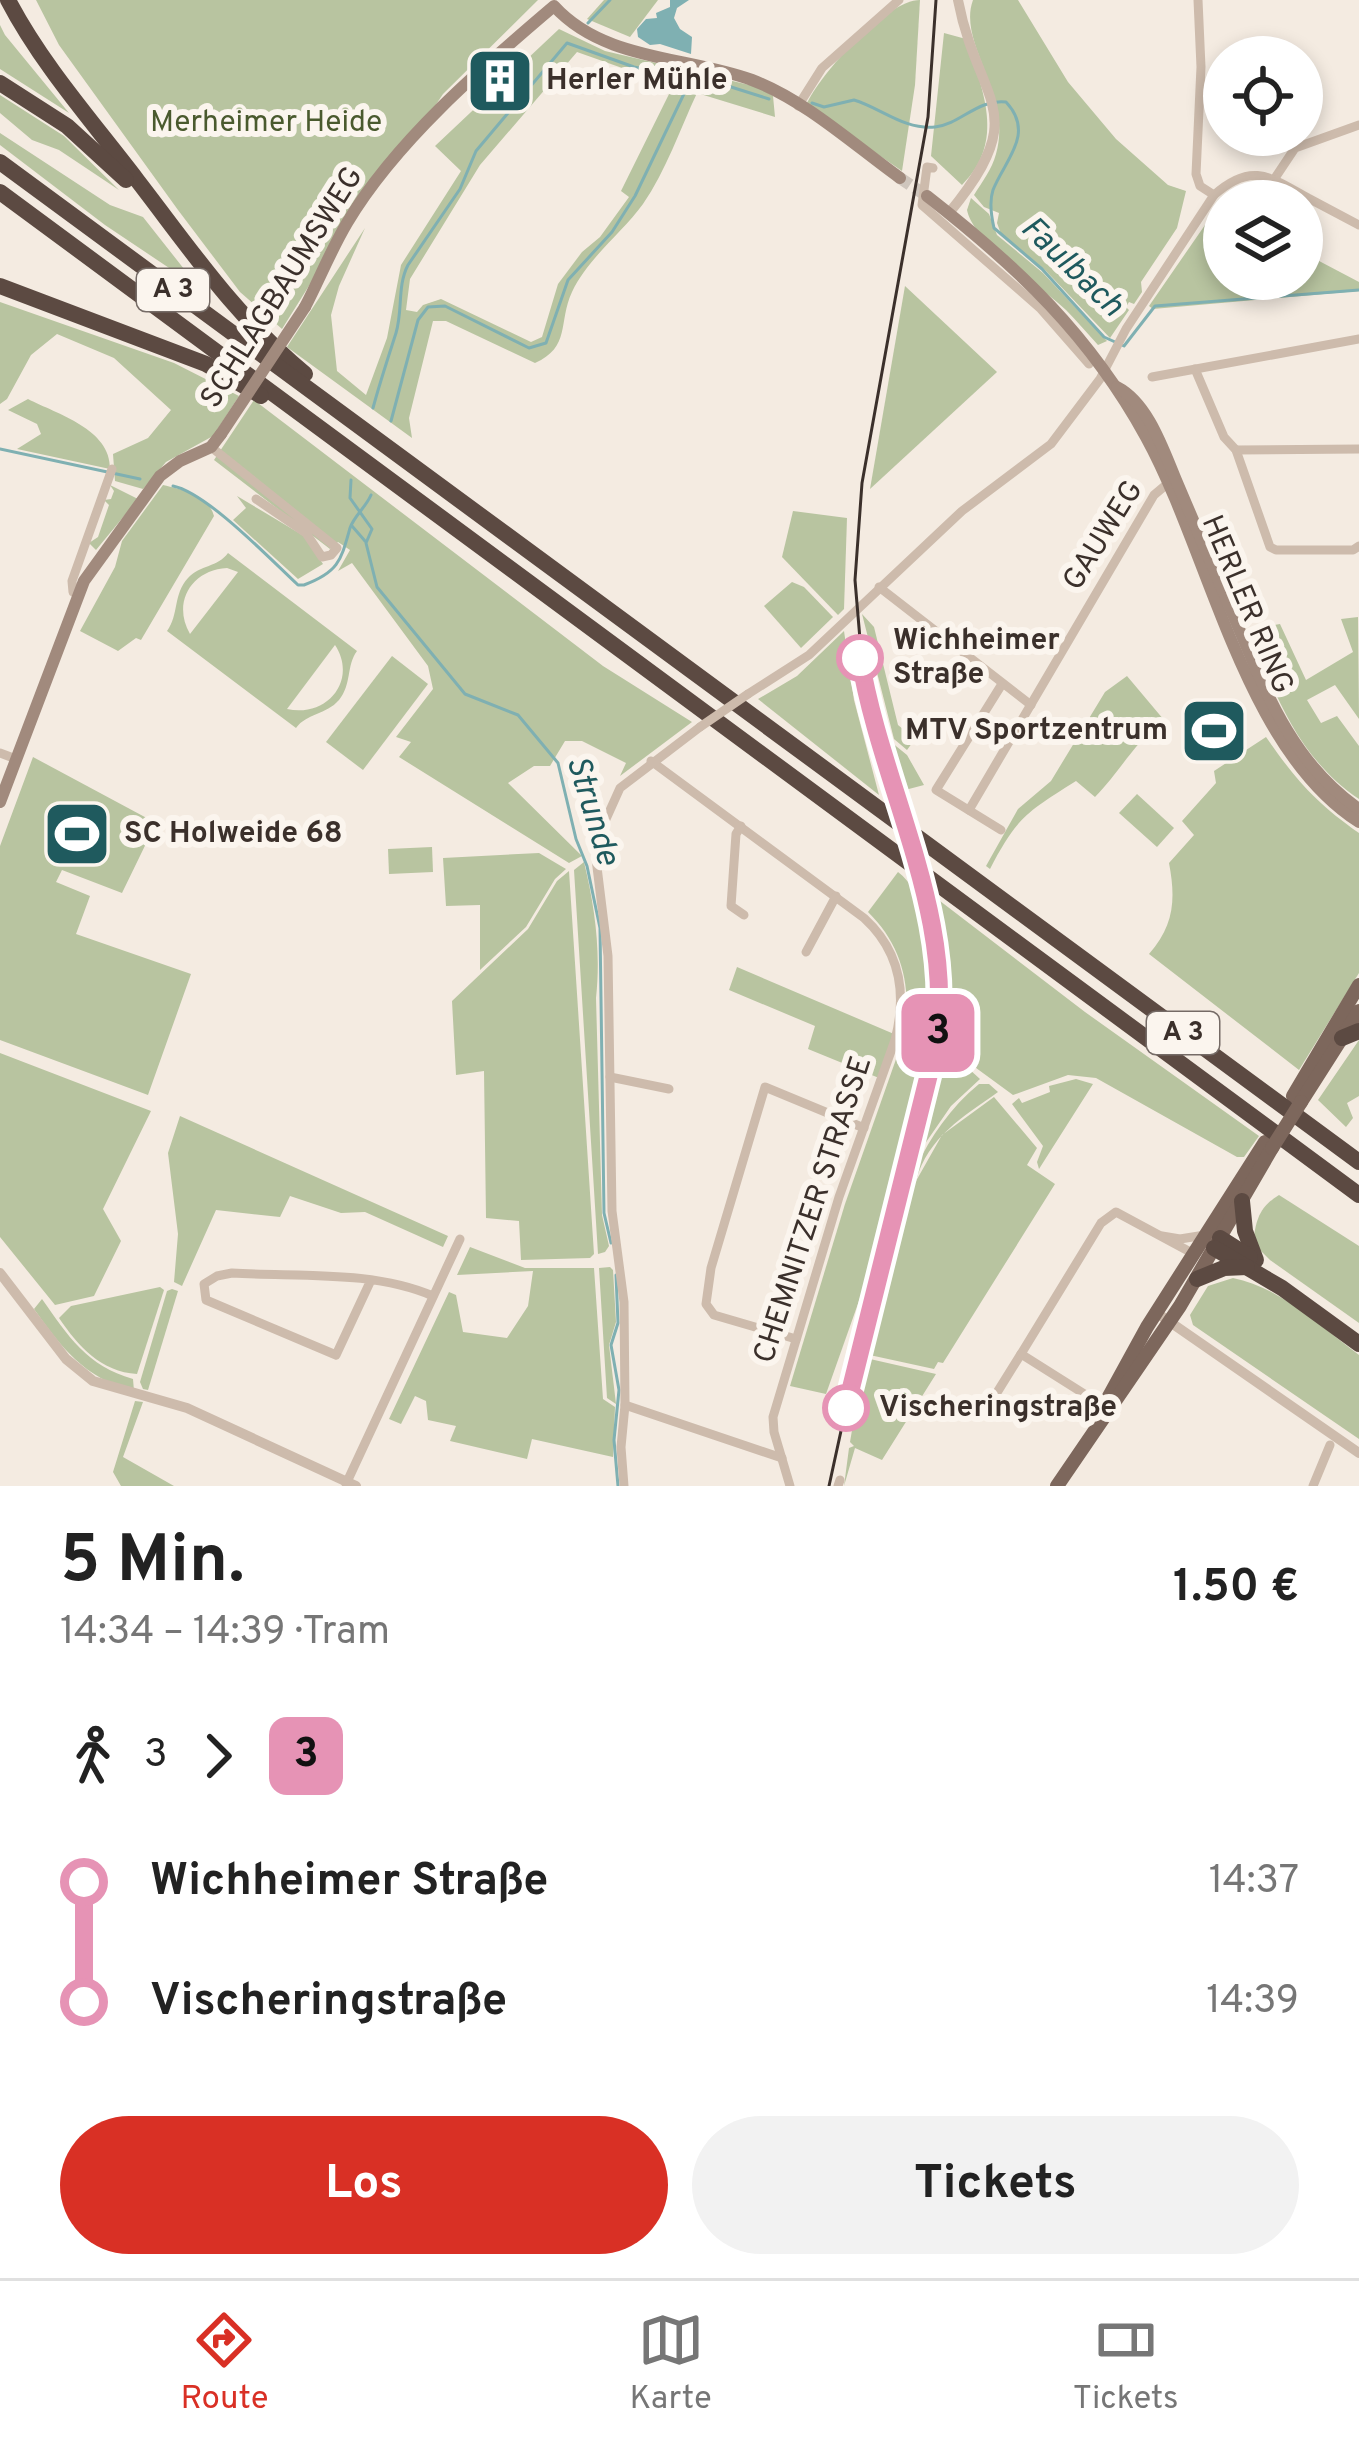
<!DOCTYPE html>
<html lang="de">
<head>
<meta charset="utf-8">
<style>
  :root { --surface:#fff; --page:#f2f2f2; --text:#222; --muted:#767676; --line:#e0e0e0; --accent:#d93025 }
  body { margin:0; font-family:Overpass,sans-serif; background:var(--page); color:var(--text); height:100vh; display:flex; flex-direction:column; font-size:45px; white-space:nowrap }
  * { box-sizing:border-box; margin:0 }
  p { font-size:39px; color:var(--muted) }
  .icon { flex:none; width:66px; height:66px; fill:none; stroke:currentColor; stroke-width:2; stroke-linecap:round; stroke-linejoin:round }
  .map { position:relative; height:1486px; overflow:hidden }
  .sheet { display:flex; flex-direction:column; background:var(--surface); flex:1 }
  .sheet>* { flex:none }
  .badge { padding:0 24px; border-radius:18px; font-size:42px; line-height:78px }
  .fabs { position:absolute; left:1203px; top:36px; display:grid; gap:24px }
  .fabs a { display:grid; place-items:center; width:120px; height:120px; border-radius:50%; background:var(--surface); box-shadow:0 6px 18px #0003; font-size:60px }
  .map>.badge { position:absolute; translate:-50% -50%; box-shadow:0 0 0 6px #fff }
  .legs { display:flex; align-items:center; gap:18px; height:132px; padding:0 60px; font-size:39px }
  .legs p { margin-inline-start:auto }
  .headline { display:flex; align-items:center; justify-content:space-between; height:204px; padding:0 60px }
  h1 { font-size:66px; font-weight:700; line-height:90px }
  .action { display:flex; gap:24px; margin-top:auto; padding:24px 60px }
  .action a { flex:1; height:138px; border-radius:72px; background:var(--accent); color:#fff; font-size:48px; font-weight:700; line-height:138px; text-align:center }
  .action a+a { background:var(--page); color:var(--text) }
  ul { padding:0 60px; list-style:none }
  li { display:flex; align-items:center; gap:42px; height:120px; font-size:45px }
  li i { display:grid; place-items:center; width:18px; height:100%; margin:0 15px; background:currentColor }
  li i::after { content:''; width:30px; height:30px; margin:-15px; border:9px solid; border-radius:50%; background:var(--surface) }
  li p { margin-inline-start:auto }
  li:first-child i { background:linear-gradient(#0000 50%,currentColor 0) }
  li:last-child i { background:linear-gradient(currentColor 50%,#0000 0) }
  .menu { display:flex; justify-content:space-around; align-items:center; height:168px; border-top:3px solid var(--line); background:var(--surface); font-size:33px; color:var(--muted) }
  .menu a { display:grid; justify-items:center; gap:6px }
  .menu .active { color:var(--accent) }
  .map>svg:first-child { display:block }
</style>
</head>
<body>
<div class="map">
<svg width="1359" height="1486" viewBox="0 0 1359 1486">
  <rect width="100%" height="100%" fill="#f4ebe1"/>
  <g fill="#b8c4a0" fill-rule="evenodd">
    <path d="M36 0H538L443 94 415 136 385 164 282 329 240 292 178 210 59 45Z"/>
    <path d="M604 0H658L630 37 587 19Z"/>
    <path d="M920 0 915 85 902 171 806 105C820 74 886 0 920 0Z"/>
    <path d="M973 0H1018L1068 82 1116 139 1168 185 1186 191 1177 228 1141 282 1142 292 1134 304 1129 302 1126 307 1129 310 1110 338 1046 271 1001 234 997 223 999 213 984 207 974 195C982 182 992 169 996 154 1013 95 957 43 973 0Z"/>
    <path d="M0 25 5 35 69 113 0 69Z"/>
    <path d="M559 29 605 51 758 87 773 96 775 117 697 93C680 129 666 171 643 204 621 234 588 258 572 292 558 322 571 347 535 363L446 321H433L409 418 412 438 287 347 365 228 339 286 331 315 337 371 366 395 387 338 401 265 461 171 435 146ZM577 52 673 86 621 191 629 197 600 237 582 252 558 284 542 337 531 342 441 299 423 305 417 312 406 310 410 279 480 165Z"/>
    <path d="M944 33 966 39C983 91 1006 141 962 185L931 156Z"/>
    <path d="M0 95 64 136 119 190 59 150 32 140 0 113Z"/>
    <path d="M0 133 110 205 143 217 199 288 105 225 0 145Z"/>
    <path d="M971 198 989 214 997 235 1043 273 1107 341 1098 345C1087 333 1077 321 1066 310 1042 287 973 242 967 210Z"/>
    <path d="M1205 225 1224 227V279H1302V252L1359 282V291L1153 309 1149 306Z"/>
    <path d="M905 286 997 372 870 489Z"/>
    <path d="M0 302 174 363 239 396 213 436 166 462 143 489 115 481 113 454 148 438 171 410 114 358 57 334 31 355 7 399 0 404Z"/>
    <path d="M28 399C57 414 111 429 110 469L17 449 41 434 37 424 8 410Z"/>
    <path d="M254 400 603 666 692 722 620 776 626 763 582 741H565L550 766H534L508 783 582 856 569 863 399 757 411 742 396 737 433 689 428 666 352 563 338 571 350 550 338 542 330 549 214 460Z"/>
    <path d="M110 485 138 499 96 550 89 543 98 537 109 505 104 500 111 499 114 491Z"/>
    <path d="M163 485C183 490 208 494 214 516L141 640 136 638 118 651 80 631 115 567 122 541Z"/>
    <path d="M237 496 304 536 323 564 298 579 233 520 246 508Z"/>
    <path d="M793 511 847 518 844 609 838 615 782 557Z"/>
    <path d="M228 553 357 651C346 666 352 684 339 700 326 715 307 713 296 728L167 631C179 615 173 594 188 578 200 565 218 567 228 553ZM227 568 238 572 190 634C172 603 191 570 227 568ZM335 645C358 680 327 718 287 709Z"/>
    <path d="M792 582 804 587 833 617 801 648 764 606Z"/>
    <path d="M862 614 874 627 898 725 915 739 907 750 894 739Z"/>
    <path d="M1358 617 1359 719 1335 685 1307 700 1321 723 1337 716 1359 746V799C1299 759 1274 694 1250 629L1280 624 1306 680 1353 652 1341 619Z"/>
    <path d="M844 631 854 700 879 795 758 699 797 676Z"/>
    <path d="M392 656 428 684 363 770 326 742Z"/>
    <path d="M865 662H871L891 742 907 755 924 785 905 790 899 787Z"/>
    <path d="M1127 676 1164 720C1133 744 1122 769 1095 797L1076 781C1027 812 1017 817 990 869L986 866 1018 809 1051 781 1105 692Z"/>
    <path d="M1266 737C1295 779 1316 803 1359 833V973L1299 1070 1149 954C1174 925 1176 900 1169 863L1194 835 1182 821 1216 783 1214 771Z"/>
    <path d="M33 757 156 823 122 893 62 870 56 882 90 896 76 934 191 974 148 1095 0 1040V846Z"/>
    <path d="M1137 794 1174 828 1157 847 1119 813Z"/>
    <path d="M432 847 433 872 389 874 388 849Z"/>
    <path d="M539 853 566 869 555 879 526 927 480 970V905L446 906 443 858Z"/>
    <path d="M584 862C595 908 601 951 596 998L602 1215 609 1246 605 1252 598 1254 574 870Z"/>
    <path d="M569 871 594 1254 590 1258 521 1260 519 1221 486 1218 484 1071 456 1075 452 1001 528 929 557 881Z"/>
    <path d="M898 872C935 898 935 1003 929 1047L903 1037C913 990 903 946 868 912Z"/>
    <path d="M927 891 1085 1012 1259 1136 1244 1157H1237L1096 1078 1068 1075 1013 1095 972 1065 944 1054V968Z"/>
    <path d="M737 967 894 1034 879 1078 808 1049 815 1026 729 990Z"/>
    <path d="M1359 1040V1096L1347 1103 1353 1118 1346 1127 1318 1100Z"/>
    <path d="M901 1045 922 1051V1078L877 1250 826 1394 790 1386 845 1204Z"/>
    <path d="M0 1053 151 1111 103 1209 121 1241 94 1296 55 1305 0 1237Z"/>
    <path d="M940 1057 969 1069 980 1079 951 1106 911 1164Z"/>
    <path d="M1076 1079 1093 1084 1039 1169 1037 1162 1043 1146 1012 1104 1019 1098 1022 1103 1050 1092 1049 1086Z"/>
    <path d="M979 1084H989L998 1092C963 1117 928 1137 916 1181L942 1135 994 1097 1037 1148 1027 1165 1055 1184 943 1363 938 1362 934 1369 865 1354C885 1259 900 1149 979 1084Z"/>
    <path d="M180 1116 448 1236 443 1247 365 1212 341 1213 290 1196 280 1217 216 1210 182 1286 174 1282 178 1234 168 1153Z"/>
    <path d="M1279 1195 1359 1246V1323L1270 1260 1253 1243C1256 1220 1259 1207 1279 1195Z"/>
    <path d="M470 1247 525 1268H594L603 1399 615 1407 613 1457 532 1439 527 1459 450 1441 456 1426 428 1420 426 1401 415 1396 401 1424 389 1419 449 1292 456 1295 463 1332 507 1338 528 1306 533 1271 457 1275Z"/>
    <path d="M610 1267 613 1270 616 1322 609 1345 616 1404 607 1398 599 1268Z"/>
    <path d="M1233 1278C1280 1287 1321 1327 1359 1355V1439L1193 1325 1190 1315 1208 1286Z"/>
    <path d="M160 1287 164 1290 137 1374C101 1372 78 1346 59 1318L71 1306Z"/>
    <path d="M172 1289 178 1291 148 1390 143 1389 140 1382 167 1291Z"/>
    <path d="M42 1299C68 1336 87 1366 133 1379L134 1391C84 1378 62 1348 34 1309Z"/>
    <path d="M870 1359 936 1374 882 1460 855 1448 844 1486 849 1448 854 1446 850 1442 864 1360Z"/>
    <path d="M135 1401 143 1402 123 1457 174 1486H121L113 1472Z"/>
  </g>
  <path fill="#7fb0b2" d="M670 0H689L677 8 674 18 680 29 692 37 691 54 660 44 650 45 638 37 637 29 646 19 657 18 656 13 670 7Z"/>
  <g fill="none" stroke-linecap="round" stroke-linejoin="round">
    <g stroke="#7fb0b2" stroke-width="3">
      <path d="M588 23 610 0"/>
      <path d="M812 103 824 107 854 100C881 108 904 130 935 127 961 124 977 99 1006 102 1036 134 1004 161 993 190 989 202 991 215 994 228L1042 269 1104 337 1124 346 1155 306 1359 290"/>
      <path d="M373 408C380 382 388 358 396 333 403 310 397 286 408 265L460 189 476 151 567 43 634 67 687 79"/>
      <path d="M391 421 418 320 428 307 445 306 529 348 546 343 568 280 612 232 635 196 693 75 769 99"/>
      <path d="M0 449 140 479"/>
      <path d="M351 480 350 498 372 529 366 543 377 587 465 694 518 715 558 763 576 839 587 866 600 928 604 1213 611 1243"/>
      <path d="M173 486C207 493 269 558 298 585H304C339 572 341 560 350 528 354 516 366 507 371 495"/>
      <path d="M352 526 365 541"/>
      <path d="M616 1275 618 1323 611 1345 619 1390 614 1440 618 1486"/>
    </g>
    <path stroke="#cfc6bd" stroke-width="12" stroke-dasharray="12 6" stroke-linecap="butt" d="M900 178 927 196"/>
    <g stroke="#cdbbac" stroke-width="9">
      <path d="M1198 0 1201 67 1196 174 1200 186 1214 195"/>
      <path d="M798 106 822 68 899 0"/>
      <path d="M933 168 927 167 922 205 1040 308 1089 364"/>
      <path d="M1275 178 1295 148 1359 125"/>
      <path d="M1195 369 1224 437 1236 450 1270 547 1276 550H1353L1359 546"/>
      <path d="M1152 377 1359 339"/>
      <path d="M211 447 337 548 331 555 322 557 306 533 256 499"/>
      <path d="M1236 450 1359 449"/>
      <path d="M879 587 1031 705"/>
      <path d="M78 594 73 592 72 581 112 469"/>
      <path d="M748 694 809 655 962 511 1051 444 1100 379 1126 329 1214 195C1251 162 1269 176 1308 198 1325 207 1342 216 1359 225"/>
      <path d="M0 753 16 759"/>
      <path d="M651 761 864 918C900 951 907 994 895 1040L839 1197 773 1417 774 1432 790 1486"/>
      <path d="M969 810 1154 495 1173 479"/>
      <path d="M741 826 736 834 731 906 744 915"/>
      <path d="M1001 830 936 790 1002 684"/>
      <path d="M806 952 836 896"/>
      <path d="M610 1077 669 1089"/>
      <path d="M1162 1236 1180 1239 1205 1235"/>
      <path d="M371 1280 336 1355 206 1300 204 1284 217 1276 232 1273C298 1277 373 1270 433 1296"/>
      <path d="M796 1339 714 1315 706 1304 711 1268 765 1087 864 1128"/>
      <path d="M625 1405 782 1458"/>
      <path d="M1105 1407 1021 1354 1101 1223 1116 1212 1194 1254"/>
      <path d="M983 1415 1021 1354"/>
      <path d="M346 1484 460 1239"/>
      <path d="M624 1486 621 1447 625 1405 624 1302 612 1211 608 956 596 859 602 828 620 788 700 727"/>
      <path d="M838 1486 840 1480"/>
      <path d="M1313 1486 1330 1445"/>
    </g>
    <g stroke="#cdbbac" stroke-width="10">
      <path d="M949 213C1034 110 978 105 958 0"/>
      <path d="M0 1273 66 1359 93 1381 187 1408 356 1486"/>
      <path d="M1157 1313 1359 1453"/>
    </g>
    <g stroke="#a18a7d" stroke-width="12">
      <path d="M927 196C1018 267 1090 335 1146 437 1210 553 1244 749 1359 822"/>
      <path d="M305 307C319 280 331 250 347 223 395 142 482 67 554 6 604 61 686 56 752 80 805 100 854 145 900 178"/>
      <path d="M1117 387C1148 403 1163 449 1176 480 1195 525 1215 571 1234 617 1265 690 1291 762 1359 809"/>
      <path d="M0 802 84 581 160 476 180 461 211 447 221 434"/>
    </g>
    <g stroke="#7d675c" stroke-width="14">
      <path d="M1293 1096 1359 985"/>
      <path d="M1301 1102 1359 1011"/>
      <path d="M1102 1409 1147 1327 1265 1142"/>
      <path d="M1057 1486 1180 1306 1272 1148"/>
    </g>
    <g stroke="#5c4a42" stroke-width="16">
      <path d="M8 0C42 65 92 121 137 180 191 250 235 316 305 374"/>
      <path d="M0 83 67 126 126 180"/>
      <path d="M0 162 1359 1162"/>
      <path d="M0 192 1359 1195"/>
      <path d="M0 286 206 364 261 396"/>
      <path d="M1342 1038 1359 1031"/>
      <path d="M1242 1201 1245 1231 1256 1260"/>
      <path d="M1220 1238 1250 1257"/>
      <path d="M1214 1248 1282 1288 1359 1344"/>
      <path d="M1197 1279 1224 1268 1247 1267"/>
    </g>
    <path stroke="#3b302b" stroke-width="3" d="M829 1486 861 1339 930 1073 940 1011 932 927 864 687 855 580 862 483 928 117 936 0"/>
    <path stroke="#cdbbac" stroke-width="9" d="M700 727 748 694"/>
    <path stroke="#a18a7d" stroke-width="12" d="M221 434 305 307"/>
    <path stroke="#7d675c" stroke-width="14" d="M1272 1148 1301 1102"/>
  </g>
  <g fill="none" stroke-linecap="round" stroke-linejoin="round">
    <defs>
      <path id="line-1" d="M846 1408 934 1054C960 921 881 788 860 658"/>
    </defs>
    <use href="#line-1" stroke="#fff" stroke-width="27"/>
    <use href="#line-1" stroke="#e693b5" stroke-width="18"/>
  </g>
  <defs>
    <symbol id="building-square" viewBox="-11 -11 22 22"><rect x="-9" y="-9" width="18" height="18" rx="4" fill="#1f5a5e" stroke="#fbf5ee"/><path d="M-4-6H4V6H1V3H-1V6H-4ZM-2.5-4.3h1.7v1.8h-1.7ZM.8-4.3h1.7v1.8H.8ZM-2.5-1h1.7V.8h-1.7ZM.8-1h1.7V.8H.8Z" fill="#fff"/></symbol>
    <symbol id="stadium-square" viewBox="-11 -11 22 22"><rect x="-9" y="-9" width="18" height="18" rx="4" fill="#1f5a5e" stroke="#fbf5ee"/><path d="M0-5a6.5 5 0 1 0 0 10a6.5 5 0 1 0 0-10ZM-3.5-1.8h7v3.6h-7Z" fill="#fff"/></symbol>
  </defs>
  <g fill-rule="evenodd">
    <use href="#building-square" x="462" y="43" width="76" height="76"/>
    <use href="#stadium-square" x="1176" y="693" width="76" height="76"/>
    <use href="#stadium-square" x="39" y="796" width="76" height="76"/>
  </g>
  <g fill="#fff" stroke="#e693b5" stroke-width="6">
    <circle cx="860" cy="658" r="21"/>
    <circle cx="846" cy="1408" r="21"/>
  </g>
  <g text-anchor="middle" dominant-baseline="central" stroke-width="12" stroke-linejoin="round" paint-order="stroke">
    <g fill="#fbf5ee" stroke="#756b66" stroke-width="3">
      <rect x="137" y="269" width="72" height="42" rx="9"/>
      <rect x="1147" y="1012" width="72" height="42" rx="9"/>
    </g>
    <g font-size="27" font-weight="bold" fill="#3b302b">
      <text x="173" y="290">A 3</text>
      <text x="1183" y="1033">A 3</text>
    </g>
    <g font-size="30" font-weight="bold" fill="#3b302b" stroke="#fbf5ee" text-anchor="start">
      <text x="546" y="81">Herler Mühle</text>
      <text x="1168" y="731" text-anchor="end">MTV Sportzentrum</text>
      <text x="124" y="834">SC Holweide 68</text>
    </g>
    <g font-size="30" fill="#4a5a2e" stroke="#fbf5ee">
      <text x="266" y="123">Merheimer Heide</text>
    </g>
    <g font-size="30" fill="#3b302b" stroke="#fbf5ee">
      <text transform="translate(283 288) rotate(-58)">SCHLAGBAUMSWEG</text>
      <text transform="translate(1104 536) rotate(-58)">GAUWEG</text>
      <text transform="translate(1246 605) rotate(67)">HERLER RING</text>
      <text transform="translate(814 1210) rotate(-72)">CHEMNITZER STRASSE</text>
    </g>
    <g font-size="30" font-weight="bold" fill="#3b302b" stroke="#fbf5ee" text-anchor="start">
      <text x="893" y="641">Wichheimer<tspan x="893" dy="34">Straße</tspan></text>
      <text x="879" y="1408">Vischeringstraße</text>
    </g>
    <g font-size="33" font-style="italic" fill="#1f5a5e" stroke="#fbf5ee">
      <text transform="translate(1071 268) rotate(44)">Faulbach</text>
      <text transform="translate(591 811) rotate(73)">Strunde</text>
    </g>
  </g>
</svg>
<div class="fabs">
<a><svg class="icon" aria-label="locate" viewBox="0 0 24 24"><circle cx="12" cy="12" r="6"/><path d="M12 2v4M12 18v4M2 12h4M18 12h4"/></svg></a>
<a><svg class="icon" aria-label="layers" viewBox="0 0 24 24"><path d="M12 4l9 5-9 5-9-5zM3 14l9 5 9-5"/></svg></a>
</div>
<b class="badge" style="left:938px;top:1033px;background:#e693b5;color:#111">3</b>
</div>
<section class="sheet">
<div class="headline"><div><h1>5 Min.</h1><p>14:34 – 14:39 · Tram</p></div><b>1.50 €</b></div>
<div class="legs"><svg class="icon" aria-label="walk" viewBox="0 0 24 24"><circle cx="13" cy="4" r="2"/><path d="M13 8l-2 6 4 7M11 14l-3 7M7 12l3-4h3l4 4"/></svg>3<svg class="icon" aria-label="forward" viewBox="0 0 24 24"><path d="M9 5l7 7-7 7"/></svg><b class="badge" style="background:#e693b5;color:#111">3</b></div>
<ul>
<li><i style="color:#e693b5"></i><b>Wichheimer Straße</b><p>14:37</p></li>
<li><i style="color:#e693b5"></i><b>Vischeringstraße</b><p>14:39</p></li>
</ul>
<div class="action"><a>Los</a><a>Tickets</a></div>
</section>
<nav class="menu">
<a class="active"><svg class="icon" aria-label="directions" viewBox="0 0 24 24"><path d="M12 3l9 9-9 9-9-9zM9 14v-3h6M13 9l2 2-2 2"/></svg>Route</a>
<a><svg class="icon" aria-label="map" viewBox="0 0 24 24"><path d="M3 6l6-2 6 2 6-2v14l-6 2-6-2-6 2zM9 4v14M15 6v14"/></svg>Karte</a>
<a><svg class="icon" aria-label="tickets" viewBox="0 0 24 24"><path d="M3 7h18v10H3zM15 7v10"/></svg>Tickets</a>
</nav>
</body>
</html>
